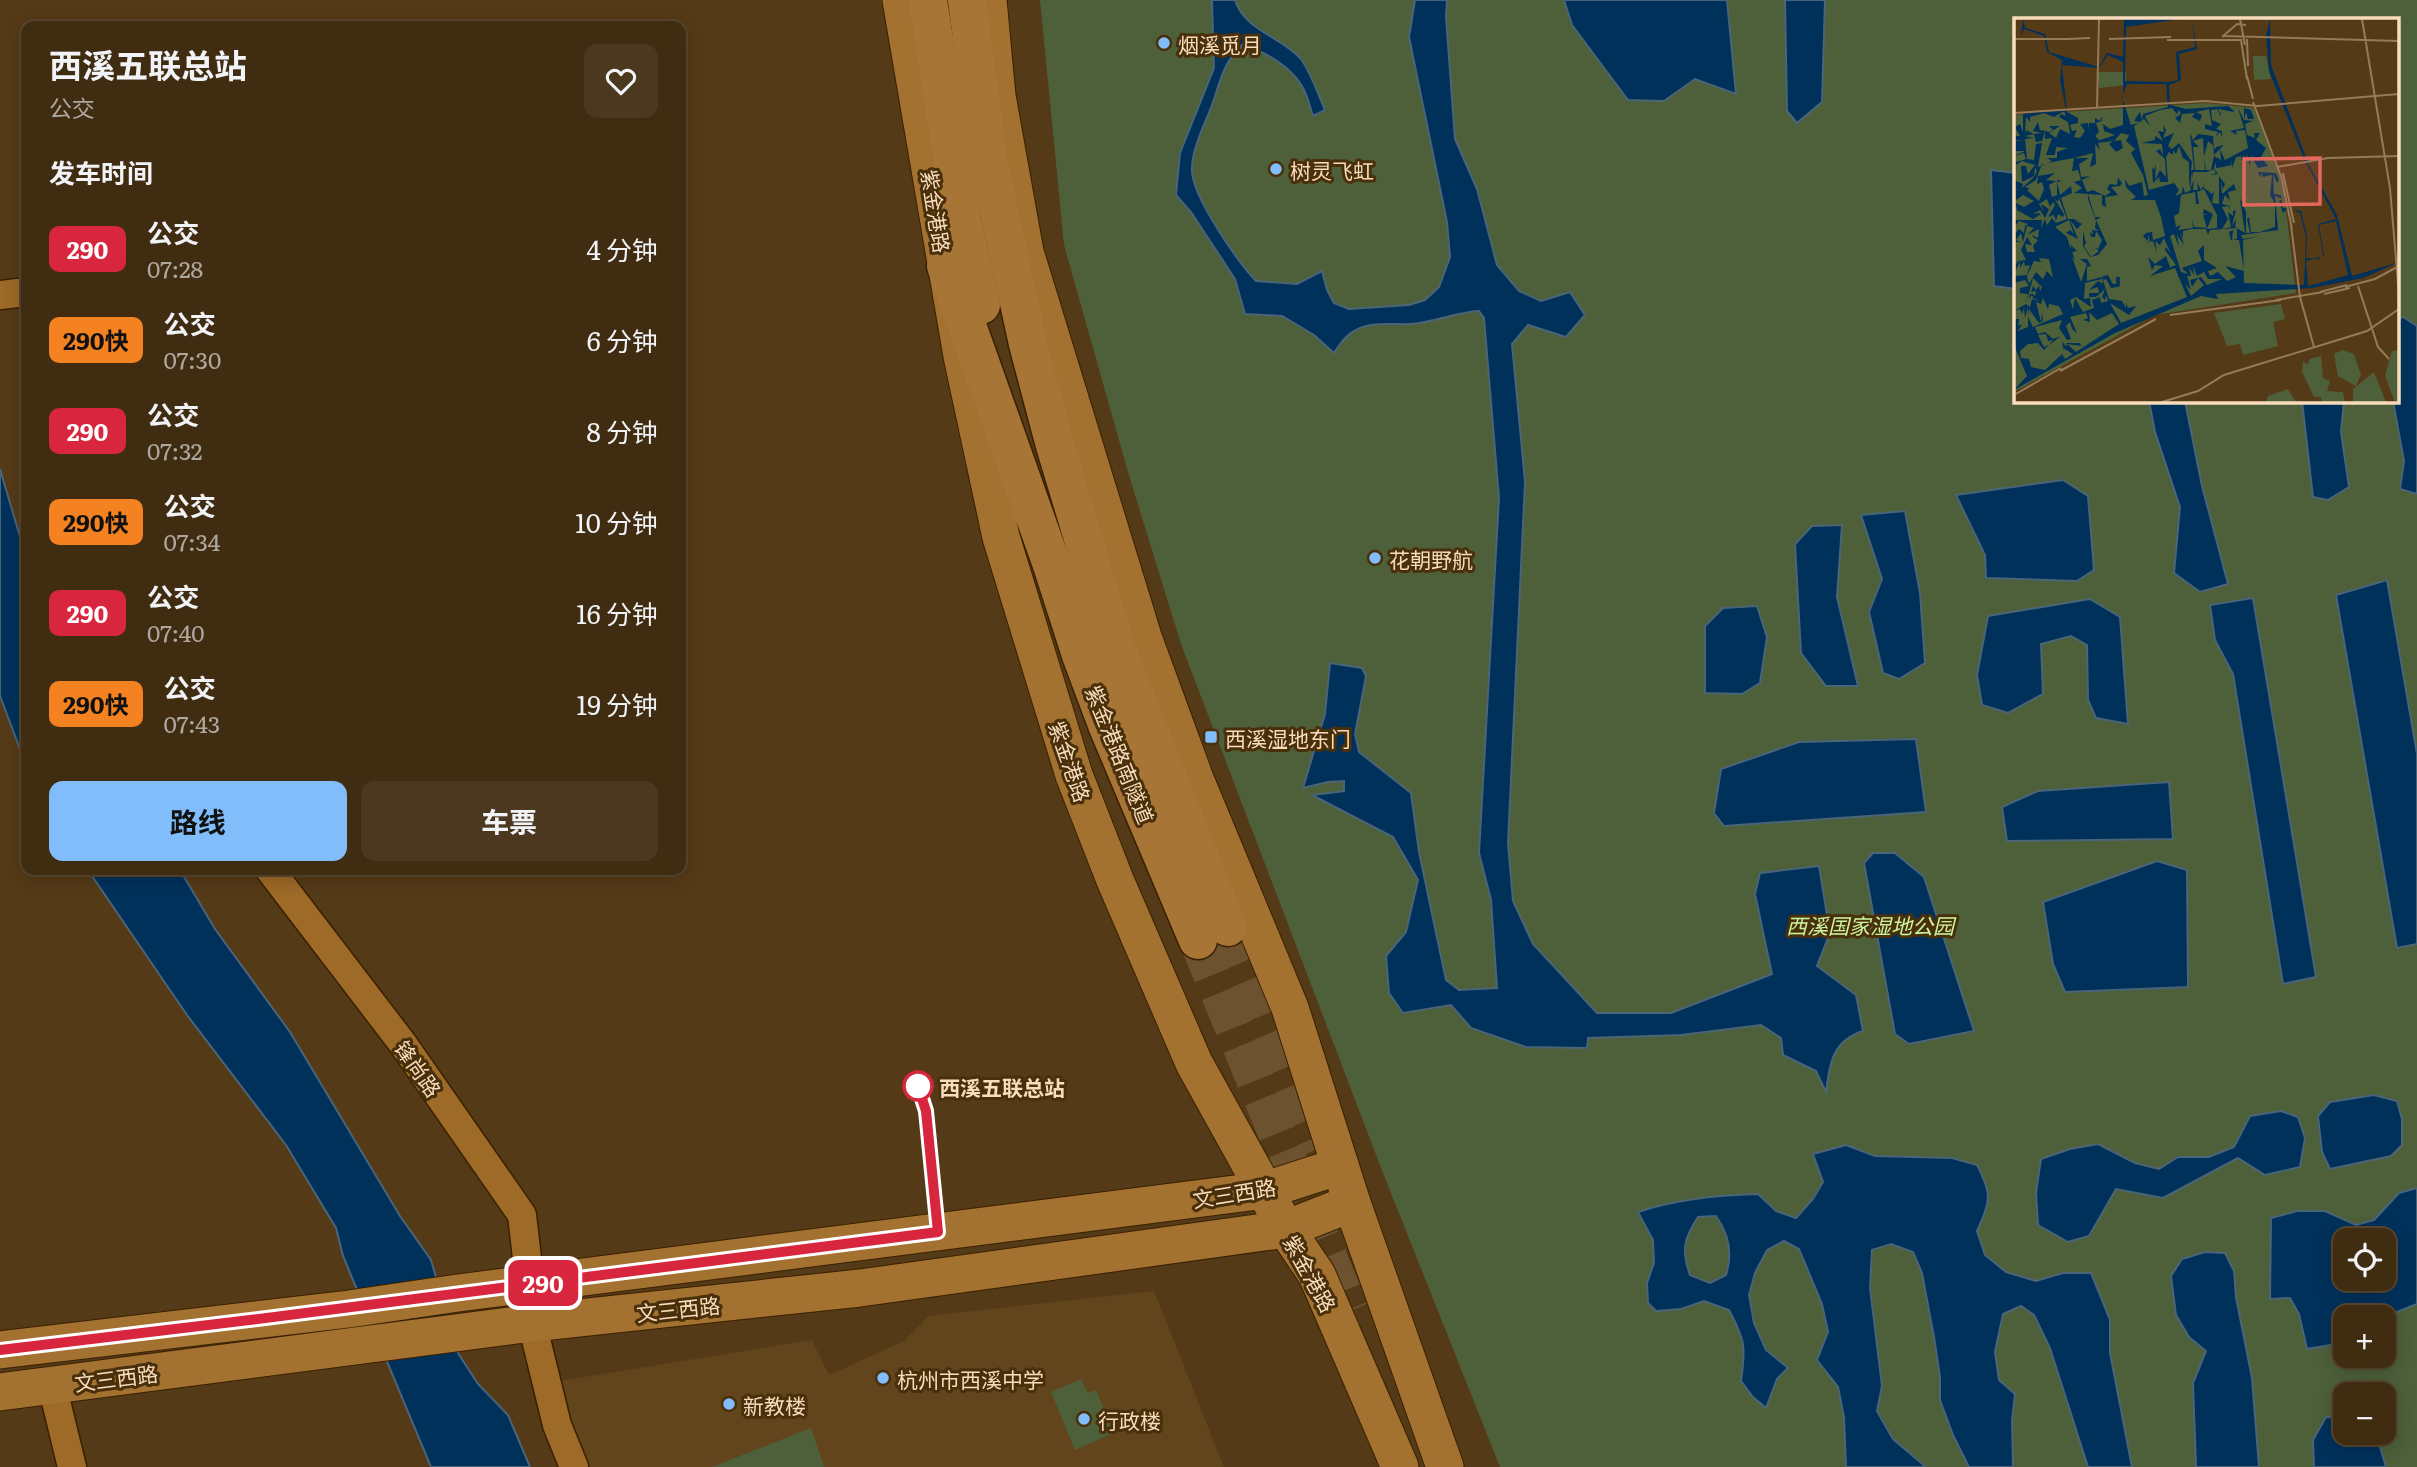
<!DOCTYPE html>
<html lang="zh">
<head>
<meta charset="utf-8">
<style>
  :root { --surface:#402c11; --page:#4b381f; --text:#f1f3f6; --muted:#aea79f; --line:#594831; --accent:#81bdfa }
  body { margin:0; font-family:Literata,"Noto Sans SC",serif; background:var(--page); color:var(--text); height:100vh; display:flex; flex-direction:column; font-size:26px; white-space:nowrap }
  * { box-sizing:border-box; margin:0 }
  p { font-size:23px; color:var(--muted) }
  .icon { flex:none; width:38px; height:38px; fill:none; stroke:currentColor; stroke-width:2; stroke-linecap:round; stroke-linejoin:round }
  .map { position:relative; flex:1; overflow:hidden }
  .panel { position:absolute; left:21px; top:21px; width:665px; height:854px; display:flex; flex-direction:column; background:var(--surface); border-radius:14px; box-shadow:0 4px 18px #0003,0 0 0 2px var(--line) }
  .panel>* { flex:none }
  .badge { padding:0 14px; border-radius:10px; font-size:24px; line-height:46px }
  .tools { position:absolute; left:2333px; top:1228px; display:grid; gap:14px }
  .tools a { display:grid; place-items:center; width:63px; height:63px; border-radius:14px; background:var(--surface); box-shadow:0 4px 18px #0003,0 0 0 2px var(--line); font-size:35px }
  .map>.badge { position:absolute; translate:-50% -50%; box-shadow:0 0 0 4px #fff }
  h2 { padding:0 28px; font-size:26px; line-height:63px }
  .round { display:grid; place-items:center; flex:none; width:74px; height:74px; border-radius:14px; background:var(--page) }
  .summary { display:flex; align-items:center; justify-content:space-between; height:119px; padding:0 28px }
  h1 { font-size:33px; font-weight:700; line-height:52px }
  .primary-button { display:flex; gap:14px; margin-top:auto; padding:14px 28px }
  .primary-button a { flex:1; height:80px; border-radius:14px; background:var(--accent); color:#111; font-size:28px; font-weight:700; line-height:80px; text-align:center }
  .primary-button a+a { background:var(--page); color:var(--text) }
  ul { padding:0; list-style:none }
  li { display:flex; align-items:center; gap:21px; height:91px; padding:0 28px }
  li div { flex:1 }
  li b { display:block; font-size:26px }
  li em { font-style:normal }
  li .badge { min-width:77px; font-weight:700; text-align:center }
  .map>svg:first-child { display:block }
</style>
</head>
<body>
<div class="map">
<svg width="2417" height="1467" viewBox="0 0 2417 1467">
  <rect width="100%" height="100%" fill="#553a17"/>
  <path fill="#62441d" d="M1154 1291 1224 1467H588L559 1381 812 1340 829 1375 904 1341 929 1316Z"/>
  <g fill="#4d603a" fill-rule="evenodd">
    <path d="M1040 0H2417V1467H1500L1383 1173 1181 644 1128 472 1064 245ZM2016 19H2398V401H2016ZM2345 1241H2384V1279H2345ZM2345 1318H2384V1356H2345ZM2345 1395H2384V1433H2345Z"/>
    <path d="M1081 1379 1088 1393 1096 1390 1114 1433 1075 1450 1051 1392Z"/>
    <path d="M811 1428 824 1467H712L803 1431Z"/>
  </g>
  <g fill="#00315b" stroke="#4a6478" stroke-width="2" fill-rule="evenodd">
    <path d="M1212 0H1235C1244 30 1282 37 1301 59 1311 73 1318 94 1325 110L1313 116C1310 107 1308 98 1304 90 1293 67 1264 52 1243 44 1223 63 1221 79 1212 105 1205 124 1191 150 1192 171 1193 198 1238 262 1256 281L1297 284 1322 271 1327 290 1334 303 1349 309 1409 305 1425 300 1439 287 1450 257 1447 222 1409 37 1415 0H1447L1446 17 1455 139 1477 189 1497 265 1519 291 1541 301 1570 292 1585 315 1566 337 1528 325 1512 344 1525 482 1508 843 1513 901 1533 944 1597 1013H1671L1772 974 1755 894 1760 873 1819 866 1830 933 1817 966 1856 995 1863 1031C1832 1041 1830 1063 1826 1092L1816 1071 1783 1055 1781 1038 1761 1025 1681 1035 1588 1038 1587 1048 1526 1047 1471 1028 1451 1005 1403 1013 1389 993 1386 956 1406 932 1418 880 1393 837 1312 795 1344 791V781L1328 782 1303 788 1325 714 1330 663 1362 668 1366 676 1355 734 1359 752 1411 793 1419 852 1446 980 1459 990 1497 988 1491 900 1479 853 1499 498 1484 318 1479 311C1456 312 1433 323 1410 324 1393 325 1372 321 1356 330 1346 335 1340 344 1334 353L1314 335 1282 316 1245 314 1235 279 1191 212 1176 195 1180 153 1214 68Z"/>
    <path d="M1564 0H1727L1736 94 1695 79 1664 101 1628 100 1572 25Z"/>
    <path d="M1785 0H1825L1822 102 1797 123 1787 111Z"/>
    <path d="M1991 170 2016 173V289L1994 286Z"/>
    <path d="M2403 317 2417 326V494L2400 489 2404 461 2393 401H2398V319Z"/>
    <path d="M2149 401H2185L2202 486 2228 584 2200 592 2174 573 2180 507 2155 432Z"/>
    <path d="M2302 401H2344L2341 432 2349 487 2328 500 2313 497Z"/>
    <path d="M0 469 26 557V765L0 696Z"/>
    <path d="M2063 480 2088 496 2094 570 2077 581 1986 578 1985 555 1956 495Z"/>
    <path d="M1905 511 1920 593 1925 663 1899 679 1883 673 1869 612 1882 579 1861 515Z"/>
    <path d="M1842 525 1837 597 1858 686H1826L1801 653 1795 544 1812 526Z"/>
    <path d="M2387 580 2417 754V944L2397 948 2336 595Z"/>
    <path d="M2253 598 2316 977 2283 984 2233 674 2215 640 2210 605Z"/>
    <path d="M2090 599 2120 617 2128 724 2096 718 2088 700 2087 645 2071 636 2041 644 2043 694 2008 713 1982 705 1977 675 1988 616Z"/>
    <path d="M1757 606 1767 637 1760 683 1742 694 1705 693V626L1723 608Z"/>
    <path d="M1916 739 1926 812 1724 826 1714 813 1721 769 1799 742Z"/>
    <path d="M2169 782 2173 839 2007 841 2002 807 2038 791Z"/>
    <path d="M1873 853H1895L1924 877 1974 1031 1909 1044 1895 1034 1864 863Z"/>
    <path d="M2157 861 2187 870 2188 987 2065 992 2053 964 2043 902Z"/>
    <path d="M88 870H180L215 929 290 1032 400 1216 431 1260 458 1353 478 1384 508 1415 530 1467H431L343 1256 336 1228 286 1145 187 1015Z"/>
    <path d="M2374 1095 2397 1101 2402 1119V1145L2391 1156 2330 1169 2322 1152 2318 1116 2330 1102Z"/>
    <path d="M2281 1111 2298 1117 2305 1138 2300 1167 2265 1175 2238 1158 2163 1198 2116 1189 2089 1236 2068 1242 2038 1225 2036 1193 2041 1159 2070 1149 2098 1144 2135 1163 2159 1169 2178 1157H2209L2234 1147 2250 1116Z"/>
    <path d="M1846 1145 1875 1156 1952 1158 1977 1165C1992 1194 1991 1200 1977 1231L1985 1255 2006 1272 2036 1281 2063 1273H2091L2110 1320V1353L2132 1467H2088L2050 1348 2034 1315 2021 1306 2003 1314 1995 1352 1999 1380 2015 1394 2012 1420 2013 1467H1969L1953 1435 1940 1400V1377L1934 1337 1922 1273 1913 1252 1891 1244 1872 1250 1870 1288 1882 1386 1877 1411 1893 1439 1926 1467H1846L1844 1417 1838 1387 1817 1360 1828 1332 1822 1304 1799 1249 1784 1241 1767 1250 1755 1273 1749 1295 1754 1323 1766 1350 1788 1368 1777 1379 1766 1408 1753 1397 1741 1381C1746 1347 1745 1340 1729 1310L1704 1301 1681 1309 1656 1311 1648 1303 1647 1283 1654 1263 1653 1240 1638 1212C1677 1199 1717 1195 1758 1194L1776 1211 1796 1218 1813 1199 1823 1182 1813 1154ZM1716 1216C1729 1234 1733 1253 1726 1275L1710 1283 1690 1275C1681 1250 1684 1238 1698 1217Z"/>
    <path d="M2417 1188V1304L2382 1318H2345V1339L2337 1344 2307 1349 2299 1314 2290 1298 2270 1299 2271 1218 2297 1211H2325L2356 1225 2374 1220 2399 1193ZM2345 1241H2384V1279H2345Z"/>
    <path d="M2205 1252 2225 1253 2234 1271 2236 1297 2252 1378 2259 1467H2196L2193 1383 2206 1351 2189 1337 2176 1315 2171 1276 2182 1259Z"/>
    <path d="M2326 1417 2345 1418V1433H2376L2386 1467H2314L2313 1440Z"/>
  </g>
  <g fill="none" stroke-linecap="round" stroke-linejoin="round">
    <g stroke="#6d5230" stroke-width="38" stroke-dasharray="38 19" stroke-linecap="butt">
      <path d="M1228 927 1320 1148"/>
      <path d="M1198 940 1350 1311"/>
    </g>
    <defs>
      <g id="minor">
        <path d="M0 295 26 292"/>
        <path d="M270 870 403 1044 522 1215 530 1284"/>
        <path d="M532 1323 557 1425 574 1467"/>
        <path d="M52 1385 72 1467"/>
      </g>
      <g id="major">
        <path d="M901 0 962 356 1001 537 1074 775 1115 880 1194 1063 1286 1229 1317 1275 1400 1467"/>
        <path d="M988 0 997 96 1025 252 1143 637 1195 779 1290 1008 1352 1203 1445 1467"/>
        <path d="M0 1350 349 1309 458 1293 1266 1190 1340 1166"/>
        <path d="M0 1392 532 1323 860 1288 1286 1229 1352 1203"/>
      </g>
      <g id="highway">
        <path d="M928 0 962 219 981 305"/>
        <path d="M967 0 989 165 1028 344 1054 442 1116 648 1228 927"/>
        <path d="M946 266 1052 565 1081 655 1108 727 1198 940"/>
      </g>
    </defs>
    <use href="#minor" stroke="#3a2000" stroke-width="31"/>
    <use href="#major" stroke="#3a2000" stroke-width="39"/>
    <use href="#highway" stroke="#3a2000" stroke-width="41"/>
    <use href="#minor" stroke="#9d6a27" stroke-width="28"/>
    <use href="#major" stroke="#a37130" stroke-width="37"/>
    <use href="#highway" stroke="#a77536" stroke-width="38"/>
  </g>
  <g fill="none" stroke-linecap="round" stroke-linejoin="round">
    <defs>
      <path id="line" d="M0 1350C313 1313 626 1274 938 1232L926 1111 918 1086"/>
    </defs>
    <use href="#line" stroke="#fff" stroke-width="16"/>
    <use href="#line" stroke="#d7263d" stroke-width="10"/>
  </g>
  <g fill="#81bdfa" stroke="#4a2f0b" stroke-width="2.5">
    <circle cx="1164" cy="43" r="7"/>
    <circle cx="1276" cy="169" r="7"/>
    <circle cx="1375" cy="558" r="7"/>
    <rect x="1204" y="730" width="14" height="14" rx="3.5"/>
    <circle cx="883" cy="1378" r="7"/>
    <circle cx="729" cy="1404" r="7"/>
    <circle cx="1084" cy="1419" r="7"/>
  </g>
  <circle fill="#fff" stroke="#d7263d" stroke-width="3.5" cx="918" cy="1086" r="14"/>
  <g text-anchor="middle" dominant-baseline="central" stroke-width="6" stroke-linejoin="round" paint-order="stroke">
    <g font-size="21" fill="#f8dcbc" stroke="#4a2f0b" text-anchor="start">
      <text x="1178" y="43">烟溪觅月</text>
      <text x="1290" y="169">树灵飞虹</text>
      <text x="1389" y="558">花朝野航</text>
      <text x="1225" y="737">西溪湿地东门</text>
      <text x="897" y="1378">杭州市西溪中学</text>
      <text x="743" y="1404">新教楼</text>
      <text x="1098" y="1419">行政楼</text>
    </g>
    <g font-size="21" fill="#f8dcbc" stroke="#4a2f0b">
      <text transform="translate(937 211) rotate(81)">紫金港路</text>
      <text transform="translate(1121 754) rotate(68)">紫金港路南隧道</text>
      <text transform="translate(1071 761) rotate(71)">紫金港路</text>
      <text transform="translate(419 1068) rotate(55)">锋尚路</text>
      <text transform="translate(1234 1192) rotate(-9)">文三西路</text>
      <text transform="translate(1311 1273) rotate(61)">紫金港路</text>
      <text transform="translate(678 1308) rotate(-6)">文三西路</text>
      <text transform="translate(116 1377) rotate(-7)">文三西路</text>
    </g>
    <g font-size="21" font-style="italic" fill="#c9f49e" stroke="#4a2f0b">
      <text x="1870" y="924">西溪国家湿地公园</text>
    </g>
    <g font-size="21" font-weight="bold" fill="#f8dcbc" stroke="#4a2f0b" text-anchor="start">
      <text x="939" y="1086">西溪五联总站</text>
    </g>
  </g>
  <g transform="translate(2014 18)">
    <rect width="385" height="385" fill="#553a17"/>
    <path d="M239 38H252L257 61 240 62ZM84 54H112V67L85 70ZM193 85 240 90 269 166 282 275 141 297 0 374V97ZM267 286 271 301 259 304 264 328 229 337 226 326 213 328 200 295ZM328 332 340 336 347 357 342 368 324 358 320 336ZM385 332V384H381L371 358 378 333ZM307 338 309 360 316 363 313 373 329 374 331 384H308L307 379H300L288 354 289 344 294 346 296 341ZM360 354 372 384H339V371ZM274 371 282 384H252L254 378Z" fill="#4d603a"/>
    <path d="M9 1 11 10 31 16 35 34 85 49 93 35 109 39 110 1H166L112 9 111 63 154 64 164 62 162 34 181 29 178 1 183 31 165 36 167 62 155 67 156 87 172 91 214 88 221 94 204 91 206 96 208 93 206 98 203 91 197 92 198 102 207 106 202 111 208 113V120L206 114 201 119 204 114 191 111V106L198 108 195 91 182 94 188 97 186 103 178 99 181 95 168 96 166 105 161 100 167 96 165 92 163 96 158 90 146 92 131 98 136 108 130 101 120 108 135 172 160 165 165 172 161 178 168 175 169 168 171 175 177 172 175 161V144L169 140 165 128 162 136 159 132V137L155 134 152 139 154 164H146L145 159 139 165 138 149 140 152 142 146 141 162 146 152 152 159 151 141 142 133 146 131 149 138 148 126 127 125 141 122V118L149 123 144 113 150 114 149 107 152 112 149 120 160 115 154 128 158 131 165 125 178 144 177 153 180 151 176 115 179 122 184 116 199 118 200 132 202 129 210 127 200 137 199 127 194 123 190 139 189 120 179 123 185 129H179L181 152H191L190 140 192 152H197L200 138 207 142 206 131 211 142 234 130 231 112 222 113 223 117 216 113 230 110 224 90 230 102V90L237 92 240 101H234L232 94 230 102 239 103 231 106 233 117 241 120 240 115H246L242 122 252 130 247 139 254 148 244 150 237 137 236 148 233 136 232 142 230 137 228 143 227 138 222 139 218 150 217 142V147L209 149 202 150V144L200 150 204 156 196 157 202 155 200 151 193 154H179L178 160 177 154V169L180 162 179 172H184L183 164 187 172 193 161 189 169 198 176 200 173 198 185 205 186V158L211 166 209 171 207 163 208 176 220 166 222 172 214 174 216 183 211 177 208 186 216 188V192L215 188 208 189 214 201 208 211 217 209 214 194 219 198V193L222 192 218 208 222 201 221 209 231 215 226 180 232 194V215H236L233 201 235 199 237 214H246L261 209V186L256 177 258 157 249 159 247 155 246 160 244 154 262 155 265 162 263 165 259 156 260 176 267 177 269 190 287 193 293 218 292 240 305 241 309 237 304 206 322 201 290 141 255 53 252 18 256 1 257 47 295 147 323 197 338 258 385 244 349 260 298 270 202 276 204 281 187 278 101 315 0 372 13 358 0 327 1 301H5L4 308 8 306 4 313 14 309V299L19 309 49 296 45 288 35 286 34 291 29 280 27 286 22 284 27 304 28 294 29 303 25 305 15 291 14 298V289L11 300 10 290 8 296 6 291 0 293 12 286 16 289 18 281 26 283 19 280 18 277 15 281 16 276H19L21 278 22 273 17 274 19 268 22 272 25 267 26 273 28 269 19 260 12 286 14 276 6 275V270L15 268 11 262 0 265 1 258 13 257 16 247 11 248 10 243 6 250V243L2 252 1 248 4 243 12 242 7 232 13 219 18 227 11 226 13 234H21L19 228 24 222 19 219 18 217 24 220 25 211 13 217 20 210 13 208 9 224 7 215 2 222 6 224H0V217L5 211 10 215 11 208 14 206 5 203 0 209V202H28L27 210 31 201 33 207 38 200 42 205 53 201 45 180 44 184 40 180 50 196 49 199 44 196 42 203 40 197 34 199 41 187 39 184 36 189 33 181 25 186 30 194 27 186 35 191 31 200 26 192 19 196 25 195 27 196 19 201 3 192 2 186 0 193V184L10 189 20 183 9 177 2 182 0 172H6L0 171V162L9 166 8 170 20 159 23 153 21 149 20 158 8 164 7 148H12L14 156 21 147 8 143 0 148 2 144 12 141 10 135 0 138 11 133H1L2 123H11L1 122V131L0 118H6L1 109 6 106 9 114V96L52 91 46 63 48 42 33 34 30 18 10 11 7 18ZM94 37 109 44V107L96 111 89 106 90 113 101 117 80 124 85 122 81 118 85 114 82 105 88 103V98L86 103 81 100V105H75V111L74 105 66 106 71 113 66 120 60 119 63 112 58 113 56 107 64 105V100L53 94 48 47 85 50ZM113 66H152L154 89 129 96 128 102 126 94 120 103 127 104 117 107 108 79ZM50 93 52 98 47 96 45 99 54 104 56 116 46 111 42 120 35 115 46 108H35L39 112 35 114 26 112 24 104 19 113 28 115 20 116 12 112 11 116 12 99 16 104V99L30 95 40 99ZM31 113V121L38 120 32 137H41L42 129 54 130 43 134V140H50H33L38 143 24 149 28 125 22 126 20 142 13 141 11 121 20 120 11 118 20 116 22 124 28 123ZM107 115 115 117 112 123 121 131 117 135 129 157 134 177 130 178 128 164 115 168 111 161 112 169 122 179 117 182H141L147 199 151 218 139 222 138 214 132 215 129 218 134 223V217L136 223 130 225 139 223 143 235 141 223 146 227 150 220 157 236 152 229 151 232 162 247 149 252 156 249 152 238 141 246 134 239 138 252 141 247 149 248 136 258 161 250 173 279 107 305 96 285 115 297 122 288 114 290 112 285V290L108 283 95 281 88 259 73 263V249L77 248 73 241H66L73 246 67 264 58 239 61 242 58 234 63 233 57 227V232L53 219 41 209 55 202 60 216 56 212 52 215 64 221 56 202 63 211 68 206 59 201 67 203 61 201H54L47 180 58 175 57 168 46 177 43 164 48 163 43 162V177L38 179 35 167 42 163 32 162 41 155 24 158 23 166 28 164 30 171 25 183 13 172 2 176 16 171 11 169 22 162 28 146 60 140 58 153 64 152 67 162 60 164 68 170 60 175 74 176V181L82 203 81 210 85 213 78 212 79 217 76 214 77 219H81L82 213 88 222 84 231 80 229 85 233 77 239 70 228 72 225 69 213V228L76 239 84 237 93 226 82 202 87 199H81L74 176 88 177V187L92 189 91 179 104 177 97 169 106 168 108 165 104 160 103 167 96 166 93 171 97 174 91 178 79 172 73 174 68 162 76 158 67 159 65 146 75 140H60L79 135 76 149 82 146 81 126 86 132 84 125 99 123 95 126 102 134 109 130 107 122 100 123ZM190 171 203 197V210L193 211 199 196 190 191 189 196 195 197H189L193 210 180 209 178 201 179 210 164 212 167 207 162 209 160 198 165 195 167 177 181 174 182 186H185L183 174ZM261 178 269 181 265 183 269 195 274 190 286 195 292 219 290 267 230 265 229 222 246 218 229 221 227 217 264 212ZM322 203 334 257 294 268 292 243 310 238 305 207ZM223 210V221L218 222 219 212 215 214 217 222H225L230 253 211 248 222 259 213 263 204 254 196 258 194 253 203 250 190 242V227L184 233 188 243 168 250 174 256 167 254 156 218 160 216 165 229 163 217 170 227 166 214 169 220V213L178 211H192L194 217 196 212ZM25 240 35 241 39 260 33 253 29 261 22 254 15 266 13 258 20 243 27 244ZM179 248 183 258 190 254 194 261H208L193 267 187 259 176 262 178 269 184 260 190 267 177 278 171 266 177 272 173 258H177L175 249 180 257ZM88 261 89 266 84 263 75 272 84 269 85 275H76L75 276V279H82L91 271 88 279 91 282 92 277 94 283 87 285 86 279 78 282 80 290 69 294 61 280 59 291 56 282 62 279 77 289 76 280 70 281 71 265ZM75 294 83 302 98 295 105 306 62 334 53 326 68 328 65 325H52L53 329 48 324 49 330 59 336 51 341 48 336 31 352 17 349 15 341 7 340 6 333 14 326 24 325 30 332 35 327 30 329 24 317 32 316 34 323 39 322 35 327 47 318 39 321 31 314 24 316 21 309 48 302 45 310 53 322 57 321 52 308 56 304 58 311 63 315 56 299 72 295 74 300 69 302 76 304Z" fill="#00315b" fill-rule="evenodd"/>
    <path fill="none" stroke="#00315b" stroke-width="3.5" d="M89 260 93 259 98 268 104 267V259"/>
    <path fill="none" stroke="#967b59" stroke-width="2" d="M226 1 231 27M348 1 376 170 385 277M210 18 385 23M208 19 223 6 232 7M0 21H55M53 21 76 20M95 21 157 19M233 21 234 48M153 22H186M183 22H227L233 61M233 58 239 81M239 84 268 161M83 89 85 1M0 95 191 83 244 88 385 76M263 149 314 140 385 138M269 155 280 205M267 157 278 211M277 207 286 279 300 329M344 268 364 329 375 341M331 269 361 261 385 248M306 274 333 267M310 276 336 270M262 282 309 274M156 297 267 282M46 353 142 301M0 377 47 350M148 384 184 373 210 357 353 313 385 291"/>
    <path fill="#e2675c" fill-opacity="0.15" stroke="#e2675c" stroke-width="3.5" d="M306 140V186L230 187V141Z"/>
    <rect width="385" height="385" fill="none" stroke="#f8dcbc" stroke-width="3.5"/>
  </g>
</svg>
<div class="tools">
<a><svg class="icon" aria-label="locate" viewBox="0 0 24 24"><circle cx="12" cy="12" r="6"/><path d="M12 2v4M12 18v4M2 12h4M18 12h4"/></svg></a>
<a>+</a>
<a>−</a>
</div>
<b class="badge" style="left:543px;top:1283px;background:#d7263d;color:#fff">290</b>
<section class="panel">
<div class="summary"><div><h1>西溪五联总站</h1><p>公交</p></div><a class="round"><svg class="icon" aria-label="heart" viewBox="0 0 24 24"><path d="M12 20l-8-8c-3-5 5-10 8-4 3-6 11-1 8 4z"/></svg></a></div>
<h2>发车时间</h2>
<ul>
<li><span class="badge" style="background:#d7263d;color:#fff">290</span><div><b>公交</b><p>07:28</p></div><em>4 分钟</em></li>
<li><span class="badge" style="background:#f58220;color:#111">290快</span><div><b>公交</b><p>07:30</p></div><em>6 分钟</em></li>
<li><span class="badge" style="background:#d7263d;color:#fff">290</span><div><b>公交</b><p>07:32</p></div><em>8 分钟</em></li>
<li><span class="badge" style="background:#f58220;color:#111">290快</span><div><b>公交</b><p>07:34</p></div><em>10 分钟</em></li>
<li><span class="badge" style="background:#d7263d;color:#fff">290</span><div><b>公交</b><p>07:40</p></div><em>16 分钟</em></li>
<li><span class="badge" style="background:#f58220;color:#111">290快</span><div><b>公交</b><p>07:43</p></div><em>19 分钟</em></li>
</ul>
<div class="primary-button"><a>路线</a><a>车票</a></div>
</section>
</div>
</body>
</html>
